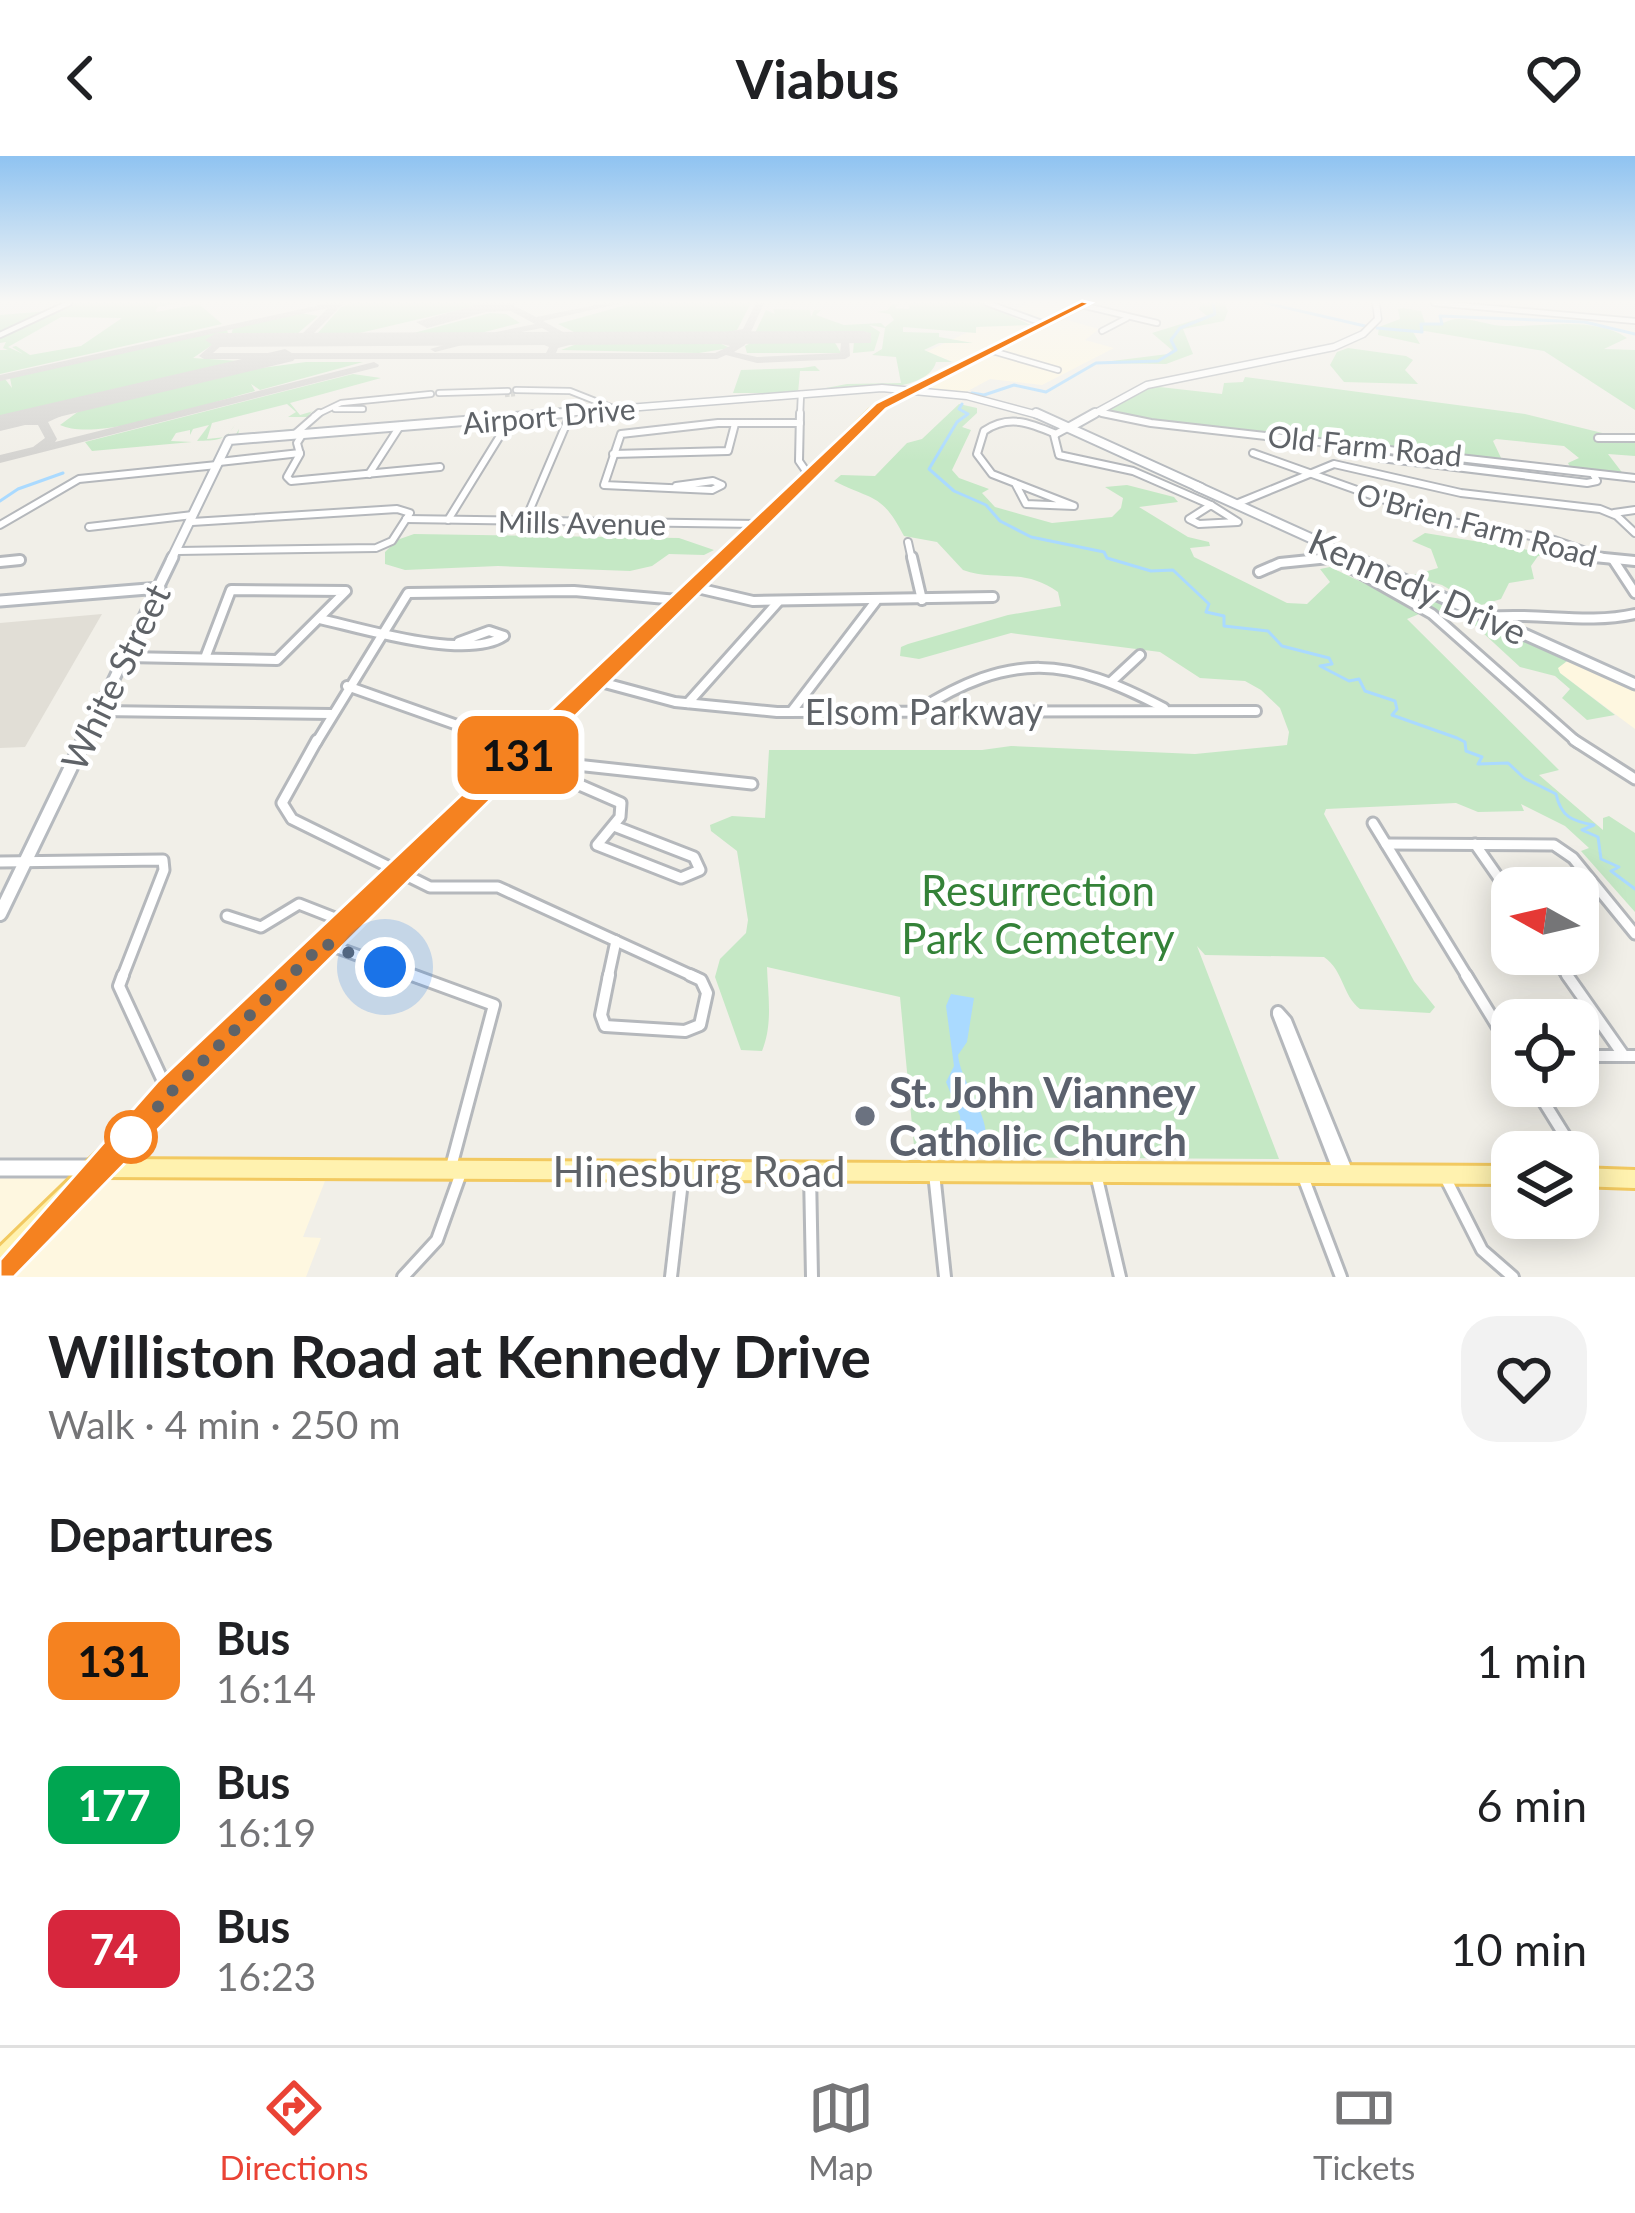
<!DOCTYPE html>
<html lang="en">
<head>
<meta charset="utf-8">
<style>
  :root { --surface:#fff; --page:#f2f2f2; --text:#202124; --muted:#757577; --line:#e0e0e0; --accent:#ea4335 }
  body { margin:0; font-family:Lato,sans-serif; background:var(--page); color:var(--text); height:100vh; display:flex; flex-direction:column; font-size:45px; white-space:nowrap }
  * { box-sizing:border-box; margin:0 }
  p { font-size:39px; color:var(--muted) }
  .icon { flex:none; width:66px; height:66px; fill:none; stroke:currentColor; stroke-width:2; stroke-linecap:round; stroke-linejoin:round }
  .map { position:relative; height:1121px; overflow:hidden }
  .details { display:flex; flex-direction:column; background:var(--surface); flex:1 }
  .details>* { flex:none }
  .badge { padding:0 24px; border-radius:18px; font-size:42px; line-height:78px }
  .needle { width:78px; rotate:278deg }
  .buttons { position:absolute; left:1491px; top:711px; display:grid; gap:24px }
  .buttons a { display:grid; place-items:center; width:108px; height:108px; border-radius:24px; background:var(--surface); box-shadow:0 6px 30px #0003; font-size:60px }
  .you { position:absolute; width:60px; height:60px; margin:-30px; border:9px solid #fff; border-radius:50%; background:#1a73e8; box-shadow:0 0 0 18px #1a73e833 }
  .map>.badge { position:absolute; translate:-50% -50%; box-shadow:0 0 0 6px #fff }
  h2 { padding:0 48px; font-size:45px; line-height:108px }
  .round { display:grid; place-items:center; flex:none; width:126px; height:126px; border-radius:36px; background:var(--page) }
  .overview { display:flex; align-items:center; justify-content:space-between; height:204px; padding:0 48px }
  h1 { font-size:57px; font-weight:700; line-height:90px }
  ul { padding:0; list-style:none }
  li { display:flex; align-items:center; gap:36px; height:144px; padding:0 48px }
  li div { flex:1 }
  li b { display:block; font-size:45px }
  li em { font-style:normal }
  li .badge { min-width:132px; font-weight:700; text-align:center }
  header { display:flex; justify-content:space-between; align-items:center; height:156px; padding:0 48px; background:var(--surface); font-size:54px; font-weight:700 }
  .menu { display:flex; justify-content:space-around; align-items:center; height:168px; border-top:3px solid var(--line); background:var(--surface); font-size:33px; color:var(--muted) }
  .menu a { display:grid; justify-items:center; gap:6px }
  .menu .selected { color:var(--accent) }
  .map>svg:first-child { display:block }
</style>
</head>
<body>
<header><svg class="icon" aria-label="back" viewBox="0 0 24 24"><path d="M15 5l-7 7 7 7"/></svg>Viabus<svg class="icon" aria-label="heart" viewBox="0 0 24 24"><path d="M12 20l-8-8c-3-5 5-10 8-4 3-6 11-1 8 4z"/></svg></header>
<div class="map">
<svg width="1635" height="1121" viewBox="0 0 1635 1121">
  <rect width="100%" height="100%" fill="#f1efe8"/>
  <g fill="#fef7e0">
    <path d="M1029 147H1091L1060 162 1099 173 1085 184 1114 192 1042 229 990 223 966 236 924 232 920 222 954 206 926 196Z"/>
    <path d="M1568 505 1635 535V573L1560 517 1557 512Z"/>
    <path d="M327 1020 303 1081 321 1082 306 1121H0V1021Z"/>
  </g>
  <path fill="#e1ded6" d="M102 458 25 591 0 592V467Z"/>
  <g fill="#c5e8c5" fill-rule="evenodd">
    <path d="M71 147H179L157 151 156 156 199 148 222 168 0 218V194H8L3 192 6 186 0 187V159L61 154ZM61 161 122 162 81 190 30 199 16 190 12 191 23 198 8 191Z"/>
    <path d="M352 147H488L347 180 317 178 341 151Z"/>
    <path d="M633 147H751L737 174 721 179 578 178 558 168Z"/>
    <path d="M892 147 899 148 895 152 909 153 910 147H982L1031 169 976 171V177L903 171V176L939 177V181L973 187H939L924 194 952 206H936C928 239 839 235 805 236L847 228 901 227 896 201 872 199 882 193 885 172 869 169 880 176 874 195 853 197 854 185H863L862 178 755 177 766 154 775 158 773 153 810 154 811 161 814 154H821L816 159 844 169 881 167 885 171 894 164 890 158 877 156 888 154Z"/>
    <path d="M1201 147H1224L1228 155 1224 165 1183 173 1193 198 1166 208 1096 207 1168 198 1172 194 1152 177 1207 160 1199 153Z"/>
    <path d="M1403 152 1421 155 1425 167C1443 172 1444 163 1459 163 1476 163 1490 170 1506 170 1544 171 1594 160 1627 182L1604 193 1635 194V254L1544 195 1425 175 1413 176 1420 188 1378 179 1379 171 1400 163 1398 153Z"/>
    <path d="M301 157 318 160 297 178 231 180 233 172Z"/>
    <path d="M490 157 506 158 520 167 473 179 402 180Z"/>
    <path d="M227 173 228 178 193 202 238 205 0 260V224L5 223 12 232 10 222Z"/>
    <path d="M715 185 730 192 699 197 561 194 582 186Z"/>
    <path d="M754 185H834L841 197H747L745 190Z"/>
    <path d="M1348 192 1406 200 1413 204 1405 214 1418 228 1344 226 1330 209 1337 196Z"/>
    <path d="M306 206H363L260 234 251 228 255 235C211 246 98 287 60 269L79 255 254 213Z"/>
    <path d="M802 212 815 210 820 215H800L798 237H733L741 214Z"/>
    <path d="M353 218 381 222 290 247 300 259 351 244 311 256 300 275 235 280 239 273 238 279 301 272 307 261H288L296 256 287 248 212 267 207 283 226 281 235 269C224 286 216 284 197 285L209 269 193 273 190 279V274L176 277 171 285 192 286 92 295 85 286Z"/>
    <path d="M1245 221 1525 258 1635 285V300L1608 298 1624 319 1571 313 1568 307 1579 302 1564 290 1496 283 1493 285 1502 304 1156 266 1106 255 1151 230 1222 238 1224 227 1243 226Z"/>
    <path d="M959 248 977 252V257L962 271 971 274 952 314 959 322 989 333 982 337 995 351 1052 367 1112 361 1121 352 1123 342 1105 331 1127 329 1174 341 1178 346 1139 351 1188 381 1209 386 1210 390 1190 392 1194 401 1287 447 1307 448 1330 426 1320 413 1330 411 1424 456 1407 463 1559 614 1539 619 1603 674V662L1609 660 1635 677V756L1581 695 1589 692 1565 670 1521 648 1524 655 1478 656 1456 647 1326 653 1324 658 1414 825 1435 851 1430 857 1360 853C1342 839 1344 815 1324 801L1205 799 1197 790 1279 1003 915 1001 900 841 767 811C768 840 773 868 762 895L741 894 715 821 720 803 746 777 748 764 737 695 711 675 710 669 732 660 765 662 769 594H982L1011 590 1195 598 1287 589 1289 576 1280 552 1261 534 1245 525 1200 522 1160 496 1011 477 919 503 900 500 901 491 908 488 1008 459 1061 450 1058 436C1023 411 995 426 963 414L937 386 904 380C881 336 873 345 834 325L841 319 875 320 907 287 922 283Z"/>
    <path d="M1425 377 1577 402 1538 400 1531 410 1534 423 1509 427 1501 443 1478 450 1442 429 1410 420 1438 412 1431 393 1412 385Z"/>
    <path d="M414 378 679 382 714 394 704 399 669 398 652 410 630 415 498 410 405 414 385 408V396L397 384Z"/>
    <path d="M1394 426 1567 505 1558 512 1560 517 1615 559 1587 564 1562 542 1570 533 1555 520 1520 511 1469 464 1445 463 1387 430Z"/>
  </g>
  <path fill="#aadaff" d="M951 838 974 842 967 886 958 899C961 929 994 963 984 990L962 988 960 960 946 926 954 910 946 850Z"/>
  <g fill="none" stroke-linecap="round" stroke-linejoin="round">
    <g stroke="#aadaff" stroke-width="3">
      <path d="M1266 147 1365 170"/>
      <path d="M1377 172 1422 176 1421 168H1442L1440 160 1585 166 1635 178"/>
      <path d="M972 237 984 239 1014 229 1046 236 1096 207 1158 205 1176 194 1171 184 1180 172 1215 158 1213 147"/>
      <path d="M962 248 959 253 968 258 957 266 929 313 954 335 986 349 1000 365 1031 381 1104 396 1107 402 1151 415 1173 414 1209 448 1206 456 1224 460V470L1268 475 1282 490 1329 502 1332 508 1320 510 1349 525 1359 523 1365 535 1395 545 1397 553 1392 559 1457 582 1465 586 1466 595 1482 601 1478 608 1508 607 1524 622 1556 638C1561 661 1572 665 1594 669L1582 674 1598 681 1601 703 1619 711 1611 715 1635 733"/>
      <path d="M0 345 18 333 63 317"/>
    </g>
    <g fill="#d4d3d0" fill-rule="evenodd">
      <path d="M329 147H344L314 177 321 183 316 186 303 177 328 152 0 225V219Z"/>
      <path d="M606 147H622L543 165 563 176 561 186 588 180 593 183 558 192 556 197H715L730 190 704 184V180L743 173 756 147H764L745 189 734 196 757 201 840 197 841 187 825 184 823 182 828 179 849 183 850 200 845 203 757 207 726 199 717 203H204L199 200 216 185 234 181 239 184 237 186 222 189 213 197H546L549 191 530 183 535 180 552 185 555 179 542 172 506 179 508 185H502L494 178 496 176 535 168 511 155 484 156 480 153 513 149 536 161ZM740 179 738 186 722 182Z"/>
      <path d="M479 179 484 182 482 184 435 196 430 193Z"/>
      <path d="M374 206 379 209 378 211 0 307V299L33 291 45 282 38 269H0V263L40 262 73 247H81V251L48 266 57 283 55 286Z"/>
    </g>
    <g fill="#d4d3d0" fill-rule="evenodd">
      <path d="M482 147H519L427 172 416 166Z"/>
      <path d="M863 175 871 177V187L216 191 205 184 216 177Z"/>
      <path d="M285 193 297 200 293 205 0 275V259Z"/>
    </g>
    <path stroke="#ccccc8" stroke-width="4.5" stroke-dasharray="4.5 1.5" stroke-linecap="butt" d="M505 239 515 238"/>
    <defs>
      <g id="street-far4">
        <path d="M987 147 1042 167"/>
        <path d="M1434 147 1635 165"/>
        <path d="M1081 149 1157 167"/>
        <path d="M1102 175 1127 162"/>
        <path d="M0 179 69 147"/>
        <path d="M989 194 1058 214"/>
        <path d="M516 234 570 235 613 252"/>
        <path d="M439 237 508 235"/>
        <path d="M335 253H363"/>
        <path d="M1095 256 1117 260"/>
        <path d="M314 260 341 247 431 238"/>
        <path d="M800 260 801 238"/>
      </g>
      <g id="street-far3">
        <path d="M800 257 799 305 808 318"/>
        <path d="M1102 257 1151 267 1635 322"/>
        <path d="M1067 272 1054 279 1059 299 1133 315 1211 349"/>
        <path d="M295 278 319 257"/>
        <path d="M302 279 297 287 300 298 287 321 291 325 440 311"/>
        <path d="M1598 282H1635"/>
        <path d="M1361 289 1367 298 1381 302 1587 327 1597 325 1593 318"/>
        <path d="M1253 297 1441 364 1554 384 1612 404"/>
        <path d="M613 298 728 295 735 268"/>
        <path d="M219 306 300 297"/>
        <path d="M369 318 400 270"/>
        <path d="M1015 327 1026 348 1074 350 992 318 977 298 984 275C1009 258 1030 267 1056 278"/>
        <path d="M676 330 713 325 722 329 712 334 604 329 621 278 718 267H800"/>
        <path d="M1236 348 1334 308 1461 337 1600 353 1617 360 1635 377"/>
        <path d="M1211 349 1238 366 1199 368 1189 363Z"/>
        <path d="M1614 357 1635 354"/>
        <path d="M406 363 757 368"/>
        <path d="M448 364 511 262"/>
        <path d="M525 365 571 257"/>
        <path d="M0 369 79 323 217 309"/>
        <path d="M89 371 193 359"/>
        <path d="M908 386 912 404"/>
        <path d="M178 395 376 392 392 385 410 357 397 353 192 366"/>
        <path d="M1326 404 1347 398"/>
      </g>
      <g id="street-far2">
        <path d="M912 401 922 444"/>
        <path d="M1594 401 1635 405"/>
        <path d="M1335 403 1432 458 1578 587"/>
        <path d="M1614 405 1635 437"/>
        <path d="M0 406 20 404"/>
        <path d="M1259 416 1280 407 1339 401"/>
        <path d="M693 431 753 445 993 441"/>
        <path d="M1489 461C1538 456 1587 469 1635 458"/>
        <path d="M320 463C364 473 467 505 504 480L489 475 459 486"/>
        <path d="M125 501 277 504 346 435 231 434 205 502"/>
        <path d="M597 525 675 546 777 556 1256 555"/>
        <path d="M1112 525 1140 499"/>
        <path d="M347 530 508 587"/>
        <path d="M688 547 778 446"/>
        <path d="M98 555 331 558"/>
        <path d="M792 555 876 445"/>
        <path d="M917 555C1012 495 1067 501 1164 552"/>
        <path d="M316 587 408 437 574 435 678 444"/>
      </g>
      <g id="street-far1">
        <path d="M317 584 282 647 292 663 430 731H498L616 785"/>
        <path d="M500 584 567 608 752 628"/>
        <path d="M1574 584 1635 623"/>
        <path d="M558 605 559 620 621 647 620 661 597 689 681 722 700 714 694 701 614 670"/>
        <path d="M1373 667 1468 822"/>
        <path d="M1386 688 1554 689 1573 702 1635 778"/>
        <path d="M1475 688 1512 741"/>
        <path d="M0 706 163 704 164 714 122 822"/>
        <path d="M227 760 261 771 299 748 345 766"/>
        <path d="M616 785 697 822"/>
        <path d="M324 787 420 822"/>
        <path d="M1552 798 1569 822"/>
        <path d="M608 822 616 785"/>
      </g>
      <g id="street">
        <path d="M123 819 119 830 168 936"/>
        <path d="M412 819 494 849 451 1011"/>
        <path d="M609 819 601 859 605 870 685 875 700 869 707 837 701 824 690 819"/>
        <path d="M1466 819 1512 894"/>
        <path d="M1567 819 1624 900"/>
        <path d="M1278 856 1286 865 1347 1015"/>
        <path d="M1278 858 1339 1016"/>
        <path d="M1578 900H1635"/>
        <path d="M1534 930 1575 996"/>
        <path d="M1578 1002 1589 1020"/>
        <path d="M810 1017 812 1121"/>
        <path d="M934 1017 945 1121"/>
        <path d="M1096 1018 1120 1121"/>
        <path d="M1302 1018 1341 1121"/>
        <path d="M1446 1023 1482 1094 1513 1121"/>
        <path d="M403 1121 437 1084 462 1014"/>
        <path d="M671 1121 683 1017"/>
      </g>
      <g id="secondary-far4">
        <path d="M526 260 882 232 967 240 1042 260"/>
        <path d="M1090 260 1147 229 1334 191 1363 178 1378 163 1376 147"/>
      </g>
      <g id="secondary-far3">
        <path d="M1036 257 1201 332"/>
        <path d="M1070 271 1095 257"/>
        <path d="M1196 330 1359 404"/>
        <path d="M171 404 229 284 564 257"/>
      </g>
      <g id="secondary-far2">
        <path d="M1353 401 1635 528"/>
        <path d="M0 445 160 432"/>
        <path d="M83 587 173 401"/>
      </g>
      <path id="secondary-far1" d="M0 758 84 584"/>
      <path id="secondary" d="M0 1012H92"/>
      <path id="primary-far4" d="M870 260 881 250 1086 147"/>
      <path id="primary-far3" d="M722 404 873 257"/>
      <path id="primary-far2" d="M533 587 725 401"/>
      <path id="primary-far1" d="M290 822 536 584"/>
      <g id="primary">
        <path d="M102 1012 1512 1019"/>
        <path d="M1578 1021 1635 1023"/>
        <path d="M0 1103 293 819"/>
        <path d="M0 1118 124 989"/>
      </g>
    </defs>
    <use href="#street-far4" stroke="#b5b8bc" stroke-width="8"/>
    <use href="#street-far3" stroke="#b5b8bc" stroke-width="10"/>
    <use href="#street-far2" stroke="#b5b8bc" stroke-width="14"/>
    <use href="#street-far1" stroke="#b5b8bc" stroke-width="15"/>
    <use href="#street" stroke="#b5b8bc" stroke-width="16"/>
    <use href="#secondary-far4" stroke="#b6babf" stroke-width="9"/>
    <use href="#secondary-far3" stroke="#b6babf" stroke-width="12"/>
    <use href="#secondary-far2" stroke="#b6babf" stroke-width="15"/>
    <use href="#secondary-far1" stroke="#b6babf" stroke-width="18"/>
    <use href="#secondary" stroke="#b6babf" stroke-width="21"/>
    <use href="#primary-far4" stroke="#f2c960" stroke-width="9"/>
    <use href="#primary-far3" stroke="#f2c960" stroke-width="14"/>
    <use href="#primary-far2" stroke="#f2c960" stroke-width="16"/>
    <use href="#primary-far1" stroke="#f2c960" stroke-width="20"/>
    <use href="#primary" stroke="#f2c960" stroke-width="24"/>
    <use href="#street-far4" stroke="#fff" stroke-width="4.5"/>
    <use href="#street-far3" stroke="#fff" stroke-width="6"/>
    <use href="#street-far2" stroke="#fff" stroke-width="8"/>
    <use href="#street-far1" stroke="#fff" stroke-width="9"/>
    <use href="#street" stroke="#fff" stroke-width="10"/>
    <use href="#secondary-far4" stroke="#fff" stroke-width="6"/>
    <use href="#secondary-far3" stroke="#fff" stroke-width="8"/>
    <use href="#secondary-far2" stroke="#fff" stroke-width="9"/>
    <use href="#secondary-far1" stroke="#fff" stroke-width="12"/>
    <use href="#secondary" stroke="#fff" stroke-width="15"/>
    <use href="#primary-far4" stroke="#fff2af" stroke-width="6"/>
    <use href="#primary-far3" stroke="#fff2af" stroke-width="9"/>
    <use href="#primary-far2" stroke="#fff2af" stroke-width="10"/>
    <use href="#primary-far1" stroke="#fff2af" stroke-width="14"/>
    <use href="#primary" stroke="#fff2af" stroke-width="18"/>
  </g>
  <linearGradient id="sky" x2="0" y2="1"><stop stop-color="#8fc3f1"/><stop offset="0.48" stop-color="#f9f8f5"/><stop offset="1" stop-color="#f9f8f5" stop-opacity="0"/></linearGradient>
  <rect width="1635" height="304" fill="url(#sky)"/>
  <path fill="#f58220" stroke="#fff" stroke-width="3" d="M1082 145 1091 147 886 253 181 950 14 1121H0V1104L157 926 876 247Z"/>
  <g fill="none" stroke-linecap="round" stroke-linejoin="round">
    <path stroke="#5f6368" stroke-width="12" stroke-dasharray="0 21.6" d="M131 981 123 990 169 938 324 787 385 811"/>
  </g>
  <circle fill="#6b7280" stroke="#fff" stroke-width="4.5" cx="865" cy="960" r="12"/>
  <circle fill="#fff" stroke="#f58220" stroke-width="6" cx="131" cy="981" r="24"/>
  <g text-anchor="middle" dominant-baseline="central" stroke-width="9" stroke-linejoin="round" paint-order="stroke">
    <g font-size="30" fill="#5f6368" stroke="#fff">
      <text transform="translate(549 259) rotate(-5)">Airport Drive</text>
      <text transform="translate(1365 289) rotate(6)">Old Farm Road</text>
      <text transform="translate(582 366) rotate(1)">Mills Avenue</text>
      <text transform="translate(1477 368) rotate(15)">O'Brien Farm Road</text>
    </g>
    <g font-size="36" fill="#5f6368" stroke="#fff">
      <text transform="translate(1418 430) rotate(24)">Kennedy Drive</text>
      <text transform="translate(115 521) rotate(-64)">White Street</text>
      <text x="924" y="555">Elsom Parkway</text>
    </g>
    <g font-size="42" fill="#348238" stroke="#fff">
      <text x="1038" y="734">Resurrection<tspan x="1038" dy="48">Park Cemetery</tspan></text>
    </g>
    <g font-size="42" font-weight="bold" fill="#5b616d" stroke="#fff" text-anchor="start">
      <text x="889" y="936">St. John Vianney<tspan x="889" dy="48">Catholic Church</tspan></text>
    </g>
    <g font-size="42" fill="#5f6368" stroke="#fff">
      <text x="699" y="1015">Hinesburg Road</text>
    </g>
  </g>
</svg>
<div class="buttons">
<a><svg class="needle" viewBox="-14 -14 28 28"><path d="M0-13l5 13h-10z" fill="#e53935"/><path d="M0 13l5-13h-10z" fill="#757577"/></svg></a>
<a><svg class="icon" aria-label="locate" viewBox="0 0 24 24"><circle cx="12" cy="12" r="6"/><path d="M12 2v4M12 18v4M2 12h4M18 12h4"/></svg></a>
<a><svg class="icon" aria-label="layers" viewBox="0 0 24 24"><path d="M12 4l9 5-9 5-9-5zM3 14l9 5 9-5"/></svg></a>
</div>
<div class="you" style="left:385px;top:811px"></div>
<b class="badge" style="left:518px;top:599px;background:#f58220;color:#111">131</b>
</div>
<section class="details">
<div class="overview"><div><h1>Williston Road at Kennedy Drive</h1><p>Walk · 4 min · 250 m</p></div><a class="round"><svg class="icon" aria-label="heart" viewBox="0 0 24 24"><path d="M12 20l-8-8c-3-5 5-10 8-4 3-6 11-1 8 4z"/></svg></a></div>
<h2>Departures</h2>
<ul>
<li><span class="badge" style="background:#f58220;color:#111">131</span><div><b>Bus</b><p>16:14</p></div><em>1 min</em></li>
<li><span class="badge" style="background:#00a651;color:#fff">177</span><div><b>Bus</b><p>16:19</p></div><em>6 min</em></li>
<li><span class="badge" style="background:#d7263d;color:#fff">74</span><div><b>Bus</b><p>16:23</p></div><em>10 min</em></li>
</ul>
</section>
<nav class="menu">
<a class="selected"><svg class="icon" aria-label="directions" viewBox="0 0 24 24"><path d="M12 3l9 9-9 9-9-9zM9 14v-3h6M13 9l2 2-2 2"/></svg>Directions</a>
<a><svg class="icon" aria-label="map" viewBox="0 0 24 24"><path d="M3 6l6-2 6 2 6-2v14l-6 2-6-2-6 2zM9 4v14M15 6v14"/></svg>Map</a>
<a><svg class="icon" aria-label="tickets" viewBox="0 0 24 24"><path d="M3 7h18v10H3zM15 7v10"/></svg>Tickets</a>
</nav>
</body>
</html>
